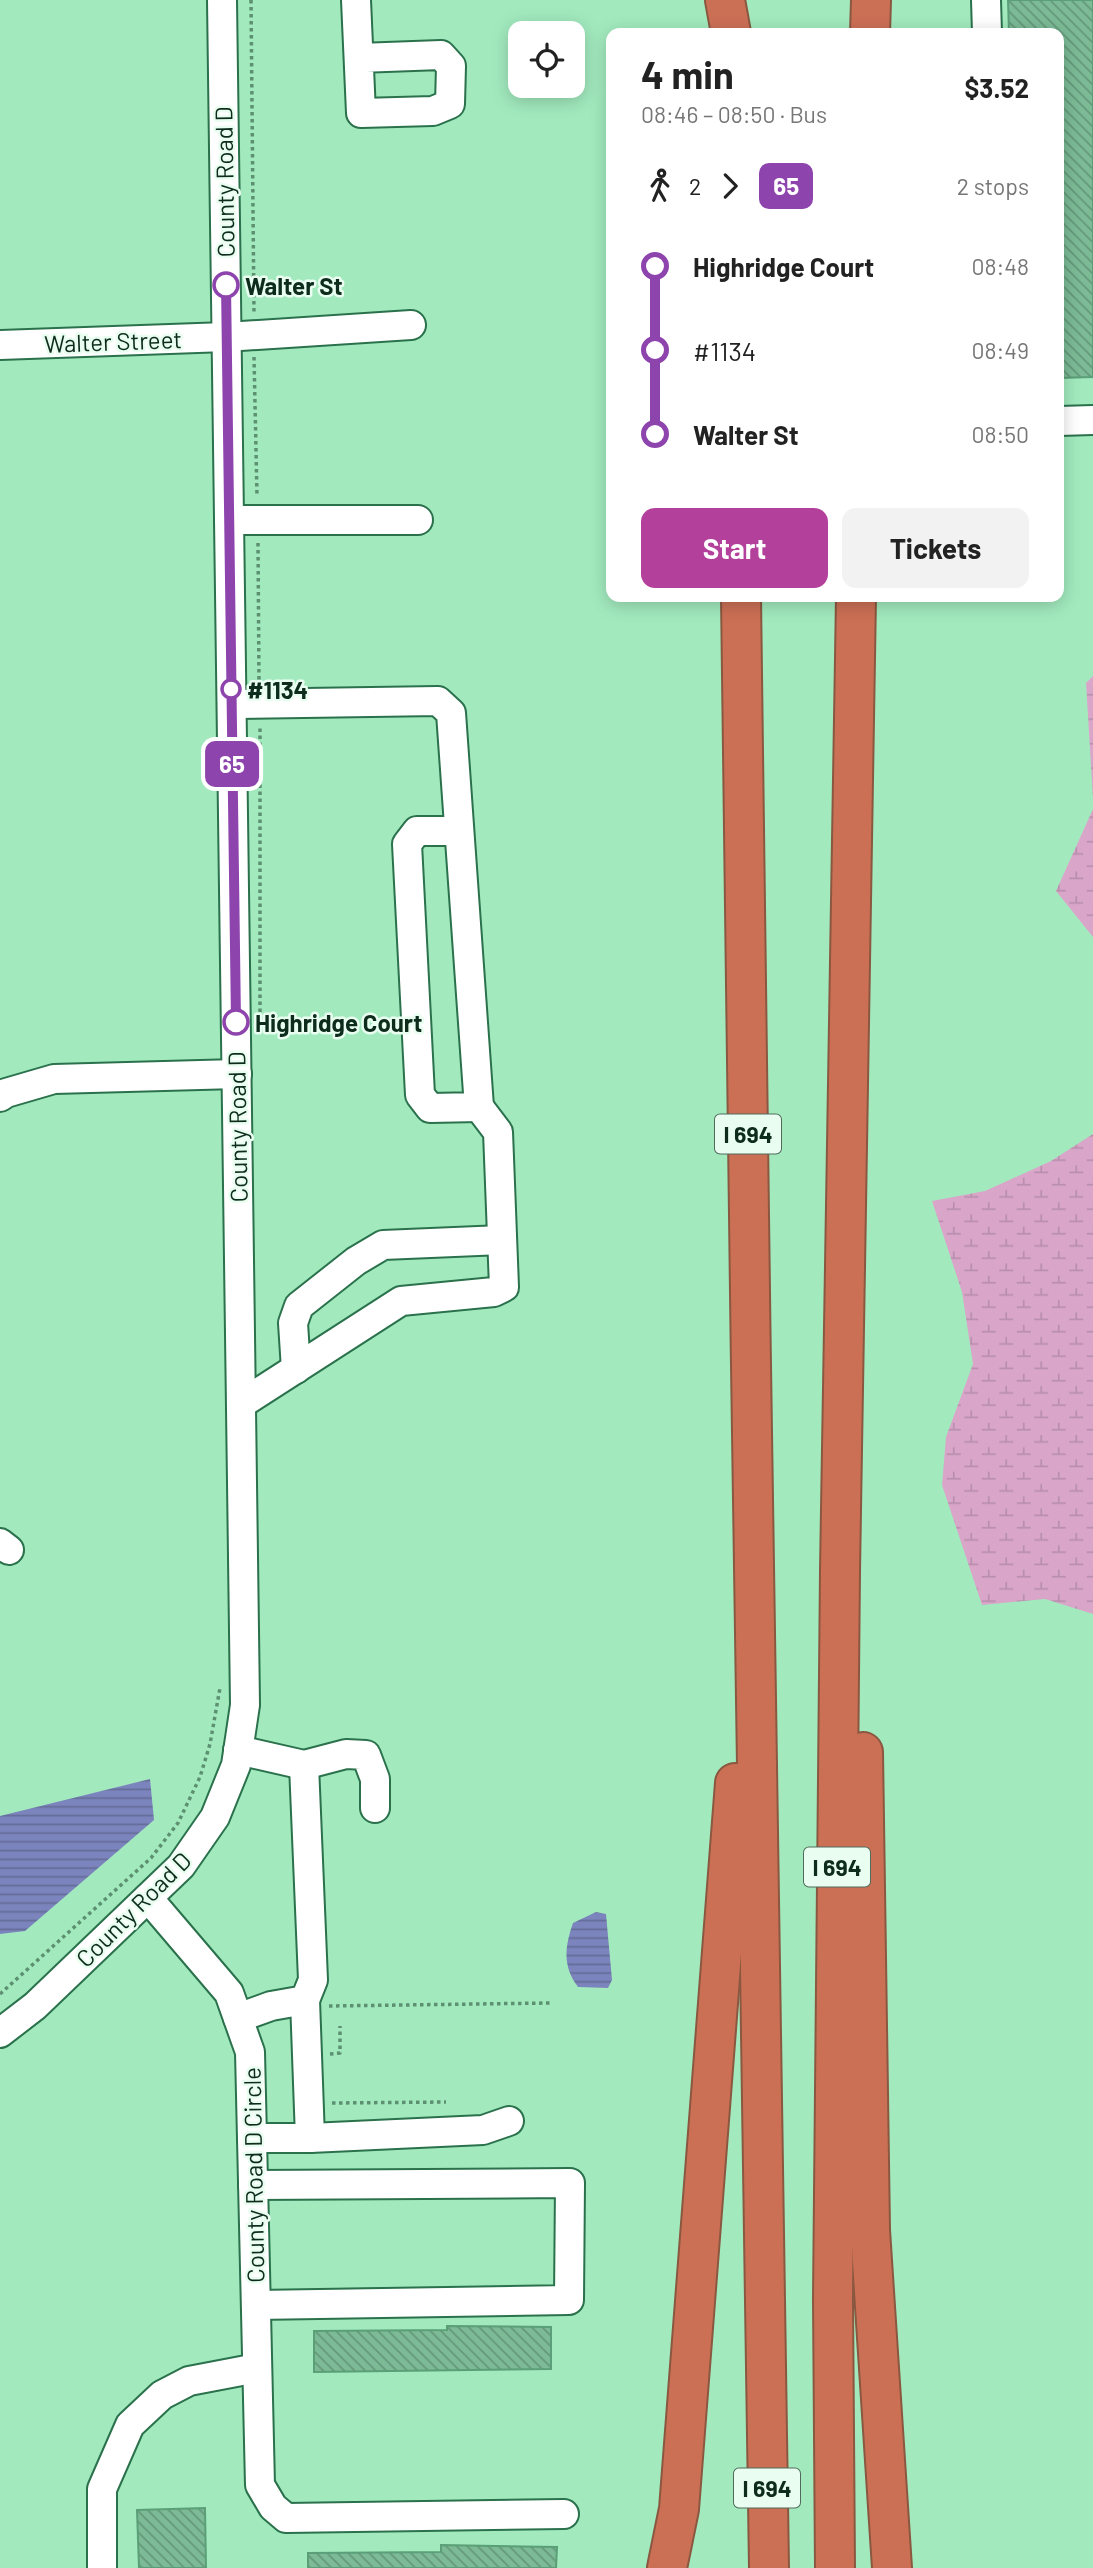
<!DOCTYPE html>
<html lang="en">
<head>
<meta charset="utf-8">
<style>
  :root { --surface:#fff; --page:#f2f2f2; --text:#222; --muted:#767676; --accent:#b3409a }
  body { margin:0; font-family:Barlow,sans-serif; background:var(--page); color:var(--text); height:100vh; display:flex; flex-direction:column; font-size:26px; white-space:nowrap }
  * { box-sizing:border-box; margin:0 }
  p { font-size:23px; color:var(--muted) }
  .icon { flex:none; width:38px; height:38px; fill:none; stroke:currentColor; stroke-width:2; stroke-linecap:round; stroke-linejoin:round }
  .map { position:relative; flex:1; overflow:hidden }
  .sheet { position:absolute; left:606px; top:28px; width:458px; height:574px; display:flex; flex-direction:column; background:var(--surface); border-radius:14px; box-shadow:0 4px 18px #0003 }
  .sheet>* { flex:none }
  .badge { padding:0 14px; border-radius:10px; font-size:24px; line-height:46px }
  .controls { position:absolute; left:508px; top:21px; display:grid; gap:14px }
  .controls a { display:grid; place-items:center; width:77px; height:77px; border-radius:14px; background:var(--surface); box-shadow:0 4px 18px #0003; font-size:35px }
  .map>.badge { position:absolute; translate:-50% -50%; box-shadow:0 0 0 4px #fff }
  .legs { display:flex; align-items:center; gap:10px; height:77px; padding:0 35px; font-size:23px }
  .legs p { margin-inline-start:auto }
  .headline { display:flex; align-items:center; justify-content:space-between; height:119px; padding:0 35px }
  h1 { font-size:38px; font-weight:700; line-height:52px }
  .button { display:flex; gap:14px; margin-top:auto; padding:14px 35px }
  .button a { flex:1; height:80px; border-radius:14px; background:var(--accent); color:#fff; font-size:28px; font-weight:700; line-height:80px; text-align:center }
  .button a+a { background:var(--page); color:var(--text) }
  ul { padding:0 35px; list-style:none }
  li { display:flex; align-items:center; gap:24px; height:84px; font-size:26px }
  li i { display:grid; place-items:center; width:10px; height:100%; margin:0 9px; background:currentColor }
  li i::after { content:''; width:18px; height:18px; margin:-9px; border:5px solid; border-radius:50%; background:var(--surface) }
  li p { margin-inline-start:auto }
  li:first-child i { background:linear-gradient(#0000 50%,currentColor 0) }
  li:last-child i { background:linear-gradient(currentColor 50%,#0000 0) }
  .map>svg:first-child { display:block }
</style>
</head>
<body>
<div class="map">
<svg width="1093" height="2568" viewBox="0 0 1093 2568">
  <defs>
    <pattern id="wetland-marsh" width="20" height="14" patternUnits="userSpaceOnUse" patternTransform="scale(1.75)"><rect width="20" height="14" fill="#d9a6ca"/><path d="M1 5h8M5 5V1M11 12h8M15 12V8" fill="none" stroke="#b98fad"/></pattern>
    <pattern id="water-rules" width="6" height="5" patternUnits="userSpaceOnUse" patternTransform="scale(1.75)"><rect width="6" height="5" fill="#7c84bd"/><path d="M0 2.5h6" fill="none" stroke="#646c99"/></pattern>
    <pattern id="building-back-hatch" width="6" height="6" patternUnits="userSpaceOnUse" patternTransform="scale(1.75)"><rect width="6" height="6" fill="#7cbb96"/><path d="M-1 5l2 2M0 0l6 6M5-1l2 2" fill="none" stroke="#64987a"/></pattern>
  </defs>
  <rect width="100%" height="100%" fill="#a2eabe"/>
  <g fill="url(#wetland-marsh)">
    <path d="M1093 676V799L1086 683Z"/>
    <path d="M1093 809V937L1056 891Z"/>
    <path d="M1093 1134V1614L1045 1599 982 1605 942 1485 946 1437 973 1364 962 1292 932 1201 985 1191 1051 1161Z"/>
  </g>
  <g fill="url(#water-rules)">
    <path d="M150 1779 154 1820 25 1931 0 1934V1816Z"/>
    <path d="M596 1912 606 1914 612 1980 608 1988 578 1987C562 1966 565 1946 573 1923Z"/>
  </g>
  <g fill="url(#building-back-hatch)" stroke="#5a9f77" stroke-width="2">
    <path d="M1008 0H1093V377L1059 378V33H1009Z"/>
    <path d="M447 2326 551 2327V2369L314 2372V2331L447 2330Z"/>
    <path d="M205 2508 206 2568H139L137 2510Z"/>
    <path d="M441 2545 557 2547 556 2568H308V2553L441 2552Z"/>
  </g>
  <g fill="none" stroke-linecap="round" stroke-linejoin="round">
    <defs>
      <g id="minor">
        <path d="M356 0 361 113 433 111 450 104 451 66 441 55 359 58"/>
        <path d="M986 0 987 33"/>
        <path d="M0 345 226 337 411 325"/>
        <path d="M1059 421 1093 420"/>
        <path d="M229 520H418"/>
        <path d="M232 704 438 701 451 713 479 1107 430 1108 420 1095 407 844 417 831H459"/>
        <path d="M0 1097 6 1093 54 1079 237 1074"/>
        <path d="M296 1369 293 1323 299 1306 356 1261 383 1245 502 1240"/>
        <path d="M241 1404 401 1301 494 1292 504 1287 498 1132 479 1107"/>
        <path d="M0 1543 9 1550"/>
        <path d="M238 1750 304 1765 346 1754 366 1755 375 1779V1808"/>
        <path d="M148 1898 229 1993 250 2052 260 2485 273 2507 286 2518 564 2514"/>
        <path d="M238 2018 271 2006 305 2000 313 1980 304 1765"/>
        <path d="M0 2033 35 2006 181 1866 215 1817 236 1765 245 1705 222 0"/>
        <path d="M252 2138H310L305 2000"/>
        <path d="M310 2138 483 2130 509 2121"/>
        <path d="M253 2185 570 2183 569 2300 256 2305"/>
        <path d="M102 2568V2489L130 2425 162 2395 189 2381 257 2368"/>
      </g>
      <g id="highway">
        <path d="M725 0 731 33"/>
        <path d="M870 33 871 0"/>
        <path d="M741 597C751 1254 755 1911 769 2568"/>
        <path d="M863 1752 870 2230 892 2568"/>
        <path d="M667 2568 679 2509 735 1783"/>
        <path d="M835 2568 833 2299 840 1571 856 597"/>
      </g>
    </defs>
    <use href="#minor" stroke="#2a714c" stroke-width="32"/>
    <use href="#highway" stroke="#8a5841" stroke-width="42"/>
    <g stroke="#5c9071" stroke-width="3.5" stroke-dasharray="3.5 3.5" stroke-linecap="butt">
      <path d="M251 0 254 314"/>
      <path d="M254 357 257 496"/>
      <path d="M258 543 259 682"/>
      <path d="M260 1033V725"/>
      <path d="M0 1994 151 1858 178 1823 200 1777 210 1744 220 1688"/>
      <path d="M329 2006 550 2003"/>
      <path d="M330 2054 340 2053V2026"/>
      <path d="M332 2103 446 2102"/>
    </g>
    <use href="#minor" stroke="#fff" stroke-width="28"/>
    <use href="#highway" stroke="#cc7055" stroke-width="38"/>
  </g>
  <g fill="none" stroke-linecap="round" stroke-linejoin="round">
    <defs>
      <path id="line-1" d="M226 285 236 1022"/>
    </defs>
    <use href="#line-1" stroke="#fff" stroke-width="16"/>
    <use href="#line-1" stroke="#8e44ad" stroke-width="10"/>
  </g>
  <g fill="#fff" stroke="#8e44ad" stroke-width="3.5">
    <circle cx="226" cy="285" r="12"/>
    <circle cx="231" cy="689" r="9"/>
    <circle cx="236" cy="1022" r="12"/>
  </g>
  <g text-anchor="middle" dominant-baseline="central" stroke-width="5" stroke-linejoin="round" paint-order="stroke">
    <g fill="#e9fef0" stroke="#506b5c" stroke-width="2">
      <rect x="715" y="1114.5" width="66" height="39" rx="5"/>
      <rect x="804" y="1847.5" width="66" height="39" rx="5"/>
      <rect x="734" y="2468.5" width="66" height="39" rx="5"/>
    </g>
    <g font-size="23" font-weight="bold" fill="#0e2c1c">
      <text x="748" y="1134">I 694</text>
      <text x="837" y="1867">I 694</text>
      <text x="767" y="2488">I 694</text>
    </g>
    <g font-size="24" fill="#0e2c1c" stroke="#e9fef0">
      <text transform="translate(224 182) rotate(-91)">County Road D</text>
      <text transform="translate(113 341) rotate(-2)">Walter Street</text>
      <text transform="translate(237 1127) rotate(-91)">County Road D</text>
      <text transform="translate(133 1909) rotate(-45)">County Road D</text>
      <text transform="translate(253 2175) rotate(-91)">County Road D Circle</text>
    </g>
    <g font-size="24" font-weight="bold" fill="#0e2c1c" stroke="#e9fef0" text-anchor="start">
      <text x="245" y="285">Walter St</text>
      <text x="247" y="689">#1134</text>
      <text x="255" y="1022">Highridge Court</text>
    </g>
  </g>
</svg>
<div class="controls">
<a><svg class="icon" aria-label="locate" viewBox="0 0 24 24"><circle cx="12" cy="12" r="6"/><path d="M12 2v4M12 18v4M2 12h4M18 12h4"/></svg></a>
</div>
<b class="badge" style="left:232px;top:764px;background:#8e44ad;color:#fff">65</b>
<section class="sheet">
<div class="headline"><div><h1>4 min</h1><p>08:46 – 08:50 · Bus</p></div><b>$3.52</b></div>
<div class="legs"><svg class="icon" aria-label="walk" viewBox="0 0 24 24"><circle cx="13" cy="4" r="2"/><path d="M13 8l-2 6 4 7M11 14l-3 7M7 12l3-4h3l4 4"/></svg>2<svg class="icon" aria-label="forward" viewBox="0 0 24 24"><path d="M9 5l7 7-7 7"/></svg><b class="badge" style="background:#8e44ad;color:#fff">65</b><p>2 stops</p></div>
<ul>
<li><i style="color:#8e44ad"></i><b>Highridge Court</b><p>08:48</p></li>
<li><i style="color:#8e44ad"></i><span>#1134</span><p>08:49</p></li>
<li><i style="color:#8e44ad"></i><b>Walter St</b><p>08:50</p></li>
</ul>
<div class="button"><a>Start</a><a>Tickets</a></div>
</section>
</div>
</body>
</html>
